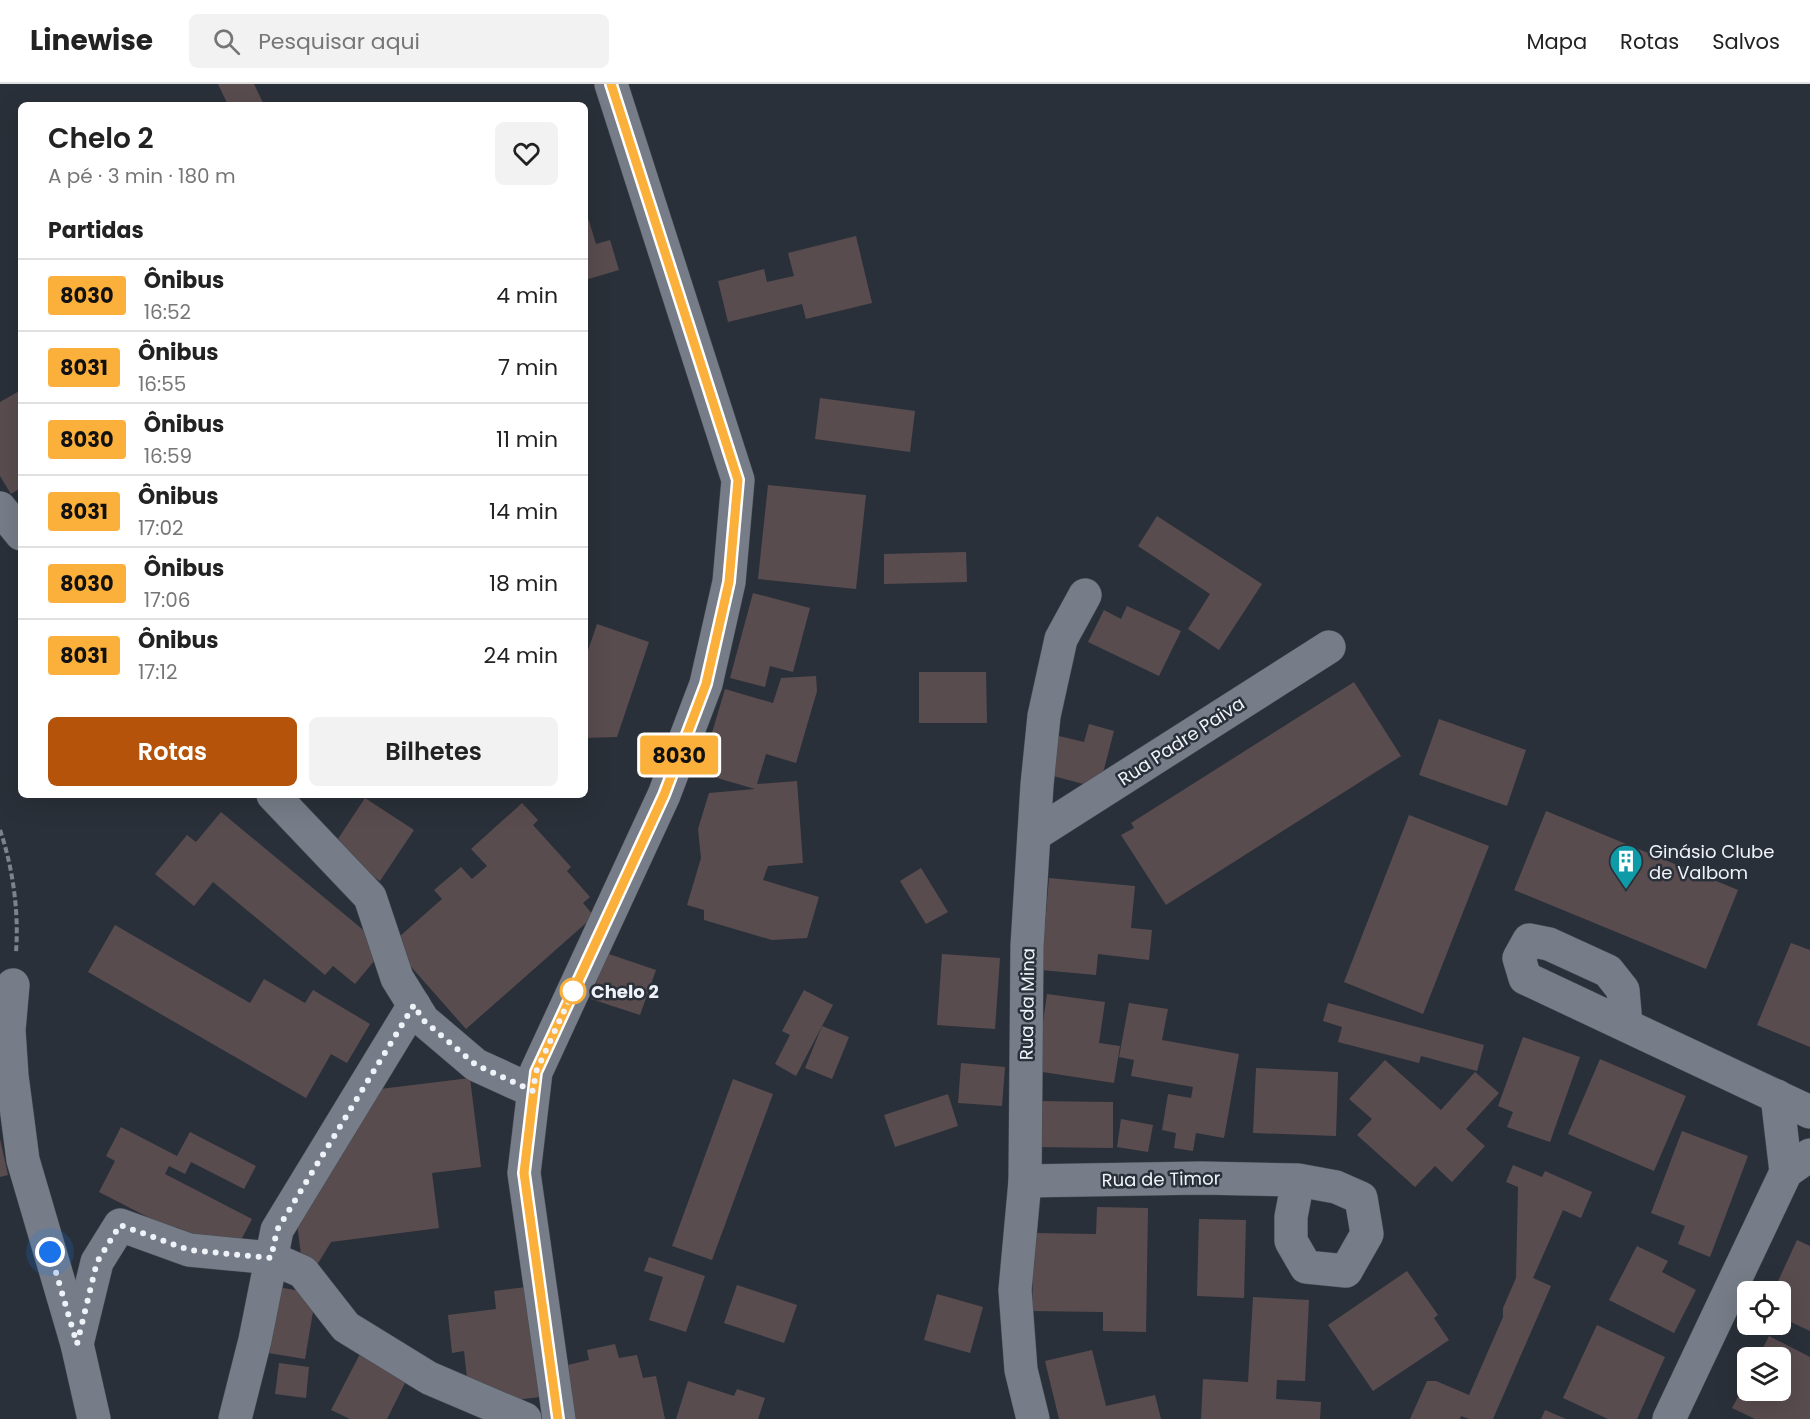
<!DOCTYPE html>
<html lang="pt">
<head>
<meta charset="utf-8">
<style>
  :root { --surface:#fff; --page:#f2f2f2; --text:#222; --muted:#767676; --line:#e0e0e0; --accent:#b45309 }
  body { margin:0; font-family:Poppins,sans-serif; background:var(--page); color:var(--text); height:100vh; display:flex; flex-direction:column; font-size:22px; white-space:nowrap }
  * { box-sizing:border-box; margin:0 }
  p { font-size:20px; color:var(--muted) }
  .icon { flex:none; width:33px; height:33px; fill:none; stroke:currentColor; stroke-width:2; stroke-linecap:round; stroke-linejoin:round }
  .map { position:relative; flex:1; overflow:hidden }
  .sheet { position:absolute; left:18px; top:18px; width:570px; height:696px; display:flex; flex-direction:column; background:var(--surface); border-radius:9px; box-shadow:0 6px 24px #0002 }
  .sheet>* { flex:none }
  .badge { padding:0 12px; border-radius:4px; font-size:21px; line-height:39px }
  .fabs { position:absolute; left:1737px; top:1197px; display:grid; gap:12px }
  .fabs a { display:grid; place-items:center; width:54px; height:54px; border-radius:9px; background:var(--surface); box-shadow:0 6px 24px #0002; font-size:30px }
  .you { position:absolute; width:30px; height:30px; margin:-15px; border:4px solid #fff; border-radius:50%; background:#1a73e8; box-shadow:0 0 0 9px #1a73e833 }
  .map>.badge { position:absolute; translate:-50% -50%; box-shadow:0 0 0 3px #fff }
  h2 { padding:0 30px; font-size:22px; line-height:54px }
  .round { display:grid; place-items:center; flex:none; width:63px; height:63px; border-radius:9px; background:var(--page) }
  .overview { display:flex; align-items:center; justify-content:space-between; height:102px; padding:0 30px }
  h1 { font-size:28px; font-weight:600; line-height:45px }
  .primary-button { display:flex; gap:12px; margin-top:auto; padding:12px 30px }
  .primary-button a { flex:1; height:69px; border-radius:9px; background:var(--accent); color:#fff; font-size:24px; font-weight:600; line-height:69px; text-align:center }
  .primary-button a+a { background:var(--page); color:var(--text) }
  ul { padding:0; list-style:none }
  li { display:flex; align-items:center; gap:18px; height:72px; padding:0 30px; border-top:2px solid var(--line) }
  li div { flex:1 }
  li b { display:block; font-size:22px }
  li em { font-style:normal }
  li .badge { min-width:66px; font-weight:700; text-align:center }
  header { display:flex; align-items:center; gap:36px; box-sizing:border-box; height:84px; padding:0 30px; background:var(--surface); border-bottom:2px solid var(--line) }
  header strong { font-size:28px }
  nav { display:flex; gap:33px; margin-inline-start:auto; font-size:21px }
  .search { width:420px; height:54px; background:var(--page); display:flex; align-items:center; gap:15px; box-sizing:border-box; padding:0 21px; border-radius:9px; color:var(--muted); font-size:22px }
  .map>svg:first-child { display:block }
</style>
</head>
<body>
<header>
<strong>Linewise</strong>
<div class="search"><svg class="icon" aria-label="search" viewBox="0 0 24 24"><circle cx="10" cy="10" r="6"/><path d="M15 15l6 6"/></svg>Pesquisar aqui</div>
<nav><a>Mapa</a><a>Rotas</a><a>Salvos</a></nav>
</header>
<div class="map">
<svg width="1810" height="1335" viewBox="0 0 1810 1335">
  <rect width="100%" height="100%" fill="#2a3039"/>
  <g fill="#594c4f">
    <path d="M218 0H254L264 21H228Z"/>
    <path d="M585 124 596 160 610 156 619 186 585 196Z"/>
    <path d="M856 152 872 219 806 235 802 220 728 238 718 197 764 185 767 198 794 192 788 169Z"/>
    <path d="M21 306V404L11 410 0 392V318Z"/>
    <path d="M820 314 915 327 910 368 815 355Z"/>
    <path d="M768 401 866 411 856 505 758 495Z"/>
    <path d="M1157 432 1262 500 1219 566 1188 545 1210 510 1138 462Z"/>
    <path d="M966 468 967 498 884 500V470Z"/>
    <path d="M753 509 810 524 793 588 770 582 765 603 730 594Z"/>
    <path d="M1127 522 1181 547 1159 592 1088 558 1104 526 1121 535Z"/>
    <path d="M597 540 649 558 617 653 585 654V575Z"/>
    <path d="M919 588H986L987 639H919Z"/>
    <path d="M816 592 817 607 796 679 766 670 757 700 797 697 803 779 768 782 763 796 819 813 807 854 772 856 704 836V826L687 821 701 774 698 745 709 709 755 705 700 689 725 605 773 619 781 594Z"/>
    <path d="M1354 598 1401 672 1166 821 1121 751 1134 744 1131 739Z"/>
    <path d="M1439 635 1526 666 1507 722 1419 691Z"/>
    <path d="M1089 640 1114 647 1099 704 1049 691 1059 652 1084 658Z"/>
    <path d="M365 714 414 746 380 797 332 764Z"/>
    <path d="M522 719 538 736 533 741 571 783 567 787 590 813 583 819 594 832 466 945 391 860 442 815 434 806 461 783 472 795 487 782 471 765Z"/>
    <path d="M1546 727 1738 806 1706 885 1514 806Z"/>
    <path d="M221 728 385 864 355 900 333 882 325 891 213 798 194 822 155 790 187 751 196 758Z"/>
    <path d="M1409 731 1489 762 1423 930 1344 898Z"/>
    <path d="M921 784 948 828 926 840 900 797Z"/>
    <path d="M1049 794 1135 802 1131 844 1152 846 1149 876 1098 870 1096 891 1041 886Z"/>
    <path d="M115 841 250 919 264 895 305 919 313 906 370 940 347 979 331 970 306 1014 88 888Z"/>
    <path d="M1791 859 1810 866V963L1757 941Z"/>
    <path d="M606 869 656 886 640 931 591 915Z"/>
    <path d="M942 870 1000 874 995 945 937 941Z"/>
    <path d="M804 906 833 921 796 992 775 980 790 951 782 947Z"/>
    <path d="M1047 910 1105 918 1099 959 1120 962 1114 999 1036 987Z"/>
    <path d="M1129 919 1168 925 1162 956 1239 970 1224 1054 1196 1049 1193 1067 1174 1064 1176 1049 1162 1046 1168 1010 1191 1014 1193 1003 1131 992 1134 976 1119 973Z"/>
    <path d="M1328 919 1484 961 1477 987 1421 972 1419 979 1338 958 1342 943 1323 937Z"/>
    <path d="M822 942 849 953 832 995 805 984Z"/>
    <path d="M1523 953 1580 973 1550 1058 1507 1043 1513 1028 1498 1022Z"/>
    <path d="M1600 975 1686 1012 1654 1087 1568 1050Z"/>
    <path d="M1385 976 1441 1026 1475 988 1499 1009 1466 1045 1485 1062 1452 1098 1435 1082 1415 1103 1357 1051 1372 1035 1349 1015Z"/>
    <path d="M961 979 1005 983 1002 1022 958 1019Z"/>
    <path d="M1256 984 1338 988 1336 1052 1253 1049Z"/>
    <path d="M470 994 481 1083 432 1089 439 1144 331 1158 317 1181 301 1171 296 1130 372 1006Z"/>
    <path d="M733 995 773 1010 712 1176 672 1162Z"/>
    <path d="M948 1010 958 1042 895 1063 884 1031Z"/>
    <path d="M1036 1017 1113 1018V1064L1035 1063Z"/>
    <path d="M1121 1035 1153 1041 1148 1068 1117 1063Z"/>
    <path d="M121 1043 177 1072 190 1048 256 1082 244 1105 191 1078 185 1090 169 1082 165 1090 252 1135 233 1171 177 1143 175 1147 99 1108 115 1077 106 1072Z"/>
    <path d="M1682 1047 1748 1072 1710 1173 1678 1160 1685 1142 1651 1129Z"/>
    <path d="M0 1055 8 1091 0 1093Z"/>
    <path d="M1513 1081 1542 1093 1545 1087 1592 1108 1581 1134 1563 1126 1533 1194 1551 1202 1493 1335H1469L1461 1332 1460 1335H1410L1427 1297H1436L1469 1311 1503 1233V1224L1516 1194 1518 1103 1506 1098Z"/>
    <path d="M1097 1123 1148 1124 1146 1248 1103 1247V1228L1032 1227 1034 1149 1096 1150Z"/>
    <path d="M1199 1135 1246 1136 1244 1214 1197 1212Z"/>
    <path d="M1797 1156 1810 1162V1247L1780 1233V1208H1773Z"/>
    <path d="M1637 1162 1668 1177 1662 1188 1696 1206 1674 1249 1609 1216Z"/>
    <path d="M649 1173 705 1192 686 1248 649 1236 663 1193 644 1187Z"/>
    <path d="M1407 1187 1438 1231 1434 1234 1449 1256 1373 1307 1328 1241Z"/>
    <path d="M267 1201 316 1210 305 1275 256 1267Z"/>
    <path d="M737 1201 797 1221 784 1259 724 1239Z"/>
    <path d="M526 1203 540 1313 470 1321 464 1267 452 1269 448 1231 496 1225 494 1207Z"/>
    <path d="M937 1210 983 1223 970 1269 924 1256Z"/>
    <path d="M1253 1213 1309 1216 1305 1297 1277 1296 1276 1315 1321 1318 1320 1335H1201L1203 1295 1248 1298Z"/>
    <path d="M1597 1241 1665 1273 1637 1335H1608L1563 1314Z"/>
    <path d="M1769 1252 1810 1273V1335H1755L1732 1324 1748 1294V1306H1780V1274H1758Z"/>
    <path d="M615 1260 619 1274 637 1271 643 1294 656 1292 665 1335H571L559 1283 589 1276 587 1266Z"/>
    <path d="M1092 1266 1106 1322 1155 1311 1161 1335H1059L1045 1277Z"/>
    <path d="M360 1270 407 1295 387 1335H350L331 1326Z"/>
    <path d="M279 1279 309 1283 306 1314 275 1310Z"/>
    <path d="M688 1297 734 1312 737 1305 765 1314 758 1335H676Z"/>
    <path d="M1545 1326 1566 1335H1541Z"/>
  </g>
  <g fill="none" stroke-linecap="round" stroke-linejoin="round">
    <defs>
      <g id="minor">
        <path d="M0 424 21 450"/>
        <path d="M273 711 370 813 397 894 423 936 476 981 533 1007"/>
        <path d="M1034 751 1329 563"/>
        <path d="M13 901 9 946 12 992 23 1076 77 1260 94 1335"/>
        <path d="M1626 941 1623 906 1608 887 1549 860 1529 856 1519 874 1525 894 1810 1028"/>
        <path d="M1777 1012 1786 1088"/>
        <path d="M1025 1097 1202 1094 1298 1096 1336 1103 1361 1114 1367 1150 1346 1187 1306 1183 1291 1157V1133L1298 1096"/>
        <path d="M77 1260 97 1178 120 1141 189 1166 271 1174 303 1188 346 1243 429 1294 525 1335"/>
        <path d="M235 1335 255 1256 277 1146 414 921"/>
        <path d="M559 1335 524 1089 536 988 664 711 706 600 729 498 738 396 611 0"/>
        <path d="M1033 1335 1021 1286 1015 1206 1025 1097 1027 862 1037 701 1044 632 1061 555 1085 511"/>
        <path d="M1669 1335 1786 1088 1810 1071"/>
      </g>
    </defs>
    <use href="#minor" stroke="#484d54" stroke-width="34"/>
    <path stroke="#7e838b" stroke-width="4" stroke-dasharray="6 3" stroke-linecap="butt" d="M0 746C13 784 19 828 16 868"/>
    <use href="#minor" stroke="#777d88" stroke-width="33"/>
  </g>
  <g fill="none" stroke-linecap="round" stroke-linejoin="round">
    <defs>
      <path id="line" d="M558 1335 524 1089 536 988 664 711 706 600 729 498 738 396 611 0"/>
    </defs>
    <use href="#line" stroke="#fff" stroke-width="14"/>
    <use href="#line" stroke="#fbb03b" stroke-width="9"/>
    <path stroke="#eff3f9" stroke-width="6" stroke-dasharray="0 10.8" d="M50 1168 77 1260 97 1178 120 1141 189 1166 271 1174 277 1146 414 921 423 936 476 981 533 1007 536 988 575 903 573 907"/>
  </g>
  <defs>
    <symbol id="building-pin" viewBox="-11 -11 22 30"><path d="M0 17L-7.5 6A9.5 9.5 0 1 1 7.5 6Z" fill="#0f9aa8" stroke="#2a3039"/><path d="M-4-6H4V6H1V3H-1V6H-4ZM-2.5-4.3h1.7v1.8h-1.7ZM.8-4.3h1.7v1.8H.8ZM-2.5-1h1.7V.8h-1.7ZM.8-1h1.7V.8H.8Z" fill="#fff"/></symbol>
  </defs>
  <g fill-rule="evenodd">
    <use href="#building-pin" x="1607" y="758" width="38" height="52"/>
  </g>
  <circle fill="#fff" stroke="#fbb03b" stroke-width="3" cx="573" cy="907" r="12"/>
  <g text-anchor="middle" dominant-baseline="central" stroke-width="5" stroke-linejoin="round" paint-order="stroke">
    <g font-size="18" fill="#eff3f9" stroke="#2a3039">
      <text transform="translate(1181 657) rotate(-33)">Rua Padre Paiva</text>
      <text transform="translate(1027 920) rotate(-89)">Rua da Mina</text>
      <text transform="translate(1161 1095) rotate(-1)">Rua de Timor</text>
    </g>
    <g font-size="18" fill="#eff3f9" stroke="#2a3039" text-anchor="start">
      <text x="1649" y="767">Ginásio Clube<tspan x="1649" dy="21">de Valbom</tspan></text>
    </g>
    <g font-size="18" font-weight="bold" fill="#eff3f9" stroke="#2a3039" text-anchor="start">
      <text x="591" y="907">Chelo 2</text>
    </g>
  </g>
</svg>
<div class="fabs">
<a><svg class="icon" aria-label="locate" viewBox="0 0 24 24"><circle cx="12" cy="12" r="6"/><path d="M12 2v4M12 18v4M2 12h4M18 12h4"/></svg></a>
<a><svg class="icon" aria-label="layers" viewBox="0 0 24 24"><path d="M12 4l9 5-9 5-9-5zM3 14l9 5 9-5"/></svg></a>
</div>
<div class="you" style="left:50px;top:1168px"></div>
<b class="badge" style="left:679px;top:671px;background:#fbb03b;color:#111">8030</b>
<section class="sheet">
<div class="overview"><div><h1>Chelo 2</h1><p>A pé · 3 min · 180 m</p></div><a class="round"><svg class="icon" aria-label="heart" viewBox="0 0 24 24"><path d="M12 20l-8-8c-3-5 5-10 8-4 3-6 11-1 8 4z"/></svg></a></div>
<h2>Partidas</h2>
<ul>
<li><span class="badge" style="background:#fbb03b;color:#111">8030</span><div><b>Ônibus</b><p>16:52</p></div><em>4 min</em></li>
<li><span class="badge" style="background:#fbb03b;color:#111">8031</span><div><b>Ônibus</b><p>16:55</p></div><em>7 min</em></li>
<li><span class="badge" style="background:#fbb03b;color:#111">8030</span><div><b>Ônibus</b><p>16:59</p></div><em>11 min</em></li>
<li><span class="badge" style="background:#fbb03b;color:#111">8031</span><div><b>Ônibus</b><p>17:02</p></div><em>14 min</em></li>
<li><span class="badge" style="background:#fbb03b;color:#111">8030</span><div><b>Ônibus</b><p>17:06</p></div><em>18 min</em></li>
<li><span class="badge" style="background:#fbb03b;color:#111">8031</span><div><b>Ônibus</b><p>17:12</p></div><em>24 min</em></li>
</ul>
<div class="primary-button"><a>Rotas</a><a>Bilhetes</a></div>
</section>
</div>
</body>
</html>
